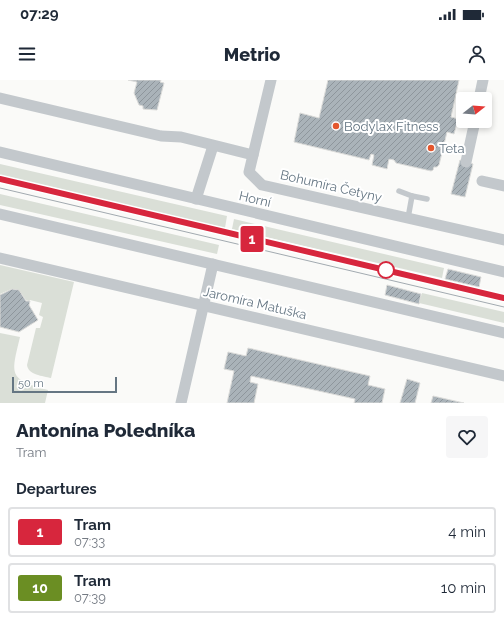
<!DOCTYPE html>
<html lang="en">
<head>
<meta charset="utf-8">
<style>
  :root { --surface:#fff; --page:#f6f6f7; --text:#1f2937; --muted:#747a83; --line:#e0e1e3 }
  body { margin:0; font-family:Raleway,sans-serif; background:var(--page); color:var(--text); height:100vh; display:flex; flex-direction:column; font-size:15px; white-space:nowrap }
  * { box-sizing:border-box; margin:0 }
  p { font-size:13px; color:var(--muted) }
  .icon { flex:none; width:22px; height:22px; fill:none; stroke:currentColor; stroke-width:2; stroke-linecap:round; stroke-linejoin:round }
  .map { position:relative; height:323px; overflow:hidden }
  .drawer { display:flex; flex-direction:column; background:var(--surface); flex:1 }
  .drawer>* { flex:none }
  .badge { padding:0 8px; border-radius:3px; font-size:14px; line-height:26px }
  .needle { width:26px; rotate:73deg }
  .fabs { position:absolute; left:456px; top:12px; display:grid; gap:8px }
  .fabs a { display:grid; place-items:center; width:36px; height:36px; border-radius:4px; background:var(--surface); box-shadow:0 2px 6px #0003; font-size:20px }
  .scale { position:absolute; left:12px; bottom:10px; width:105px; box-sizing:border-box; padding-left:4px; border:2px solid #657683; border-top:0; font-size:11px; line-height:14px; white-space:nowrap; color:#657683; -webkit-text-stroke:3px #fff; paint-order:stroke }
  .map>.badge { position:absolute; translate:-50% -50%; box-shadow:0 0 0 2px #fff }
  h2 { padding:0 16px; font-size:15px; line-height:36px }
  .round { display:grid; place-items:center; flex:none; width:42px; height:42px; border-radius:4px; background:var(--page) }
  .overview { display:flex; align-items:center; justify-content:space-between; height:68px; padding:0 16px }
  h1 { font-size:19px; font-weight:800; line-height:30px }
  ul { padding:0; list-style:none }
  li { display:flex; align-items:center; gap:12px; height:50px; margin:0 8px 6px; padding:0 8px; border:2px solid var(--line); border-radius:4px }
  li div { flex:1 }
  li b { display:block; font-size:15px }
  li em { font-style:normal }
  li .badge { min-width:44px; font-weight:700; text-align:center }
  .status { display:flex; justify-content:space-between; align-items:center; height:28px; padding:0 20px; background:var(--surface); direction:ltr }
  .status svg { height:11px; fill:currentColor }
  header { display:flex; justify-content:space-between; align-items:center; height:52px; padding:0 16px; background:var(--surface); font-size:18px; font-weight:800 }
  .map>svg:first-child { display:block }
</style>
</head>
<body>
<div class="status"><b>07:29</b><svg viewBox="0 0 49 12"><path d="M0 12V9h3v3zM5 12V6h3v6zM10 12V3h3v9zM15 12V0h3v12zM26 1h20v11H26zM47 4h2v5h-2z"/></svg></div>
<header><svg class="icon" aria-label="menu" viewBox="0 0 24 24"><path d="M4 6h16M4 12h16M4 18h16"/></svg>Metrio<svg class="icon" aria-label="person" viewBox="0 0 24 24"><circle cx="12" cy="8" r="4"/><path d="M4 21q1-7 8-7t8 7"/></svg></header>
<div class="map">
<svg width="504" height="323" viewBox="0 0 504 323">
  <defs>
    <pattern id="building-hatch" width="6" height="6" patternUnits="userSpaceOnUse"><rect width="6" height="6" fill="#aab3b9"/><path d="M-1 1l2-2M0 6l6-6M5 7l2-2" fill="none" stroke="#8e969c"/></pattern>
  </defs>
  <rect width="100%" height="100%" fill="#fafaf8"/>
  <g fill="#dadfd7">
    <path d="M0 84 227 136 225 148 0 95Z"/>
    <path d="M0 114 219 165 217 174 0 125Z"/>
    <path d="M234 139 444 188 442 198 232 149Z"/>
    <path d="M0 185 74 202 51 298C43 296 28 295 27 285L36 248H40L43 237 39 235 42 223 30 220 29 221 26 220C16 205 14 208 0 214Z"/>
    <path d="M422 213 504 232V243L419 223Z"/>
    <path d="M0 253 20 257C11 295 8 299 48 310L45 323H0Z"/>
  </g>
  <g fill="url(#building-hatch)" stroke="#dcdcda">
    <path d="M128 0H161L160 2 164 3 157 30 143 29V26L139 25 134 13 137 2Z"/>
    <path d="M328 0H459L451 37 458 39 454 54 447 52 439 85 437 87H434L433 90 431 91 396 83 394 80 389 79 387 89 372 85 374 75 371 74 369 80 294 62 300 33 319 38Z"/>
    <path d="M460 80 473 84 465 117 451 114Z"/>
    <path d="M448 189 481 197 479 207 445 199Z"/>
    <path d="M387 205 421 214 419 224 385 215Z"/>
    <path d="M12 209 19 210 26 221H30L29 225 38 240 19 252 0 247V215Z"/>
    <path d="M248 268 370 296 368 305 385 309 382 323H354L355 319 251 296 250 302 258 304 254 323H227L234 291 224 289 228 272 246 276Z"/>
    <path d="M407 299 420 303 415 323H400Z"/>
    <path d="M433 316 464 323H431Z"/>
  </g>
  <g fill="none" stroke-linecap="round" stroke-linejoin="round">
    <g stroke="#c3c8cc" stroke-width="5.5">
      <path d="M399 111 412 116 427 119"/>
      <path d="M408 138 412 116"/>
    </g>
    <g stroke="#c3c8cc" stroke-width="11">
      <path d="M271 0 249 92 262 105 504 160"/>
      <path d="M0 18 161 56 181 57 253 75"/>
      <path d="M479 19 483 0"/>
      <path d="M0 72 504 192"/>
      <path d="M466 82 475 41"/>
      <path d="M482 101 504 106"/>
      <path d="M196 119 213 66"/>
      <path d="M0 134 504 253"/>
      <path d="M0 178 504 296"/>
      <path d="M181 323 213 184"/>
    </g>
    <g stroke="#a2aab0" stroke-width="1">
      <path d="M0 99 504 218"/>
      <path d="M0 108 504 227"/>
    </g>
  </g>
  <g fill="none" stroke-linecap="round" stroke-linejoin="round">
    <defs>
      <path id="line" d="M0 99 504 218"/>
    </defs>
    <use href="#line" stroke="#fff" stroke-width="9"/>
    <use href="#line" stroke="#d7263d" stroke-width="6"/>
  </g>
  <g fill="#e4572e" stroke="#fff" stroke-width="1.5">
    <circle cx="336" cy="46" r="4"/>
    <circle cx="431" cy="68" r="4"/>
  </g>
  <circle fill="#fff" stroke="#d7263d" stroke-width="2" cx="386" cy="190" r="8"/>
  <g text-anchor="middle" dominant-baseline="central" stroke-width="4" stroke-linejoin="round" paint-order="stroke">
    <g font-size="13" fill="#657683" stroke="#fff" text-anchor="start">
      <text x="344" y="46">Bodylax Fitness</text>
      <text x="439" y="68">Teta</text>
    </g>
    <g font-size="13" fill="#657683" stroke="#fff">
      <text transform="translate(331 106) rotate(13)">Bohumíra Četyny</text>
      <text transform="translate(255 119) rotate(13)">Horní</text>
      <text transform="translate(255 223) rotate(13)">Jaromíra Matuška</text>
    </g>
  </g>
</svg>
<div class="fabs">
<a><svg class="needle" viewBox="-14 -14 28 28"><path d="M0-13l5 13h-10z" fill="#e53935"/><path d="M0 13l5-13h-10z" fill="#747a83"/></svg></a>
</div>
<div class="scale">50 m</div>
<b class="badge" style="left:252px;top:159px;background:#d7263d;color:#fff">1</b>
</div>
<section class="drawer">
<div class="overview"><div><h1>Antonína Poledníka</h1><p>Tram</p></div><a class="round"><svg class="icon" aria-label="heart" viewBox="0 0 24 24"><path d="M12 20l-8-8c-3-5 5-10 8-4 3-6 11-1 8 4z"/></svg></a></div>
<h2>Departures</h2>
<ul>
<li><span class="badge" style="background:#d7263d;color:#fff">1</span><div><b>Tram</b><p>07:33</p></div><em>4 min</em></li>
<li><span class="badge" style="background:#6b8e23;color:#fff">10</span><div><b>Tram</b><p>07:39</p></div><em>10 min</em></li>
</ul>
</section>
</body>
</html>
